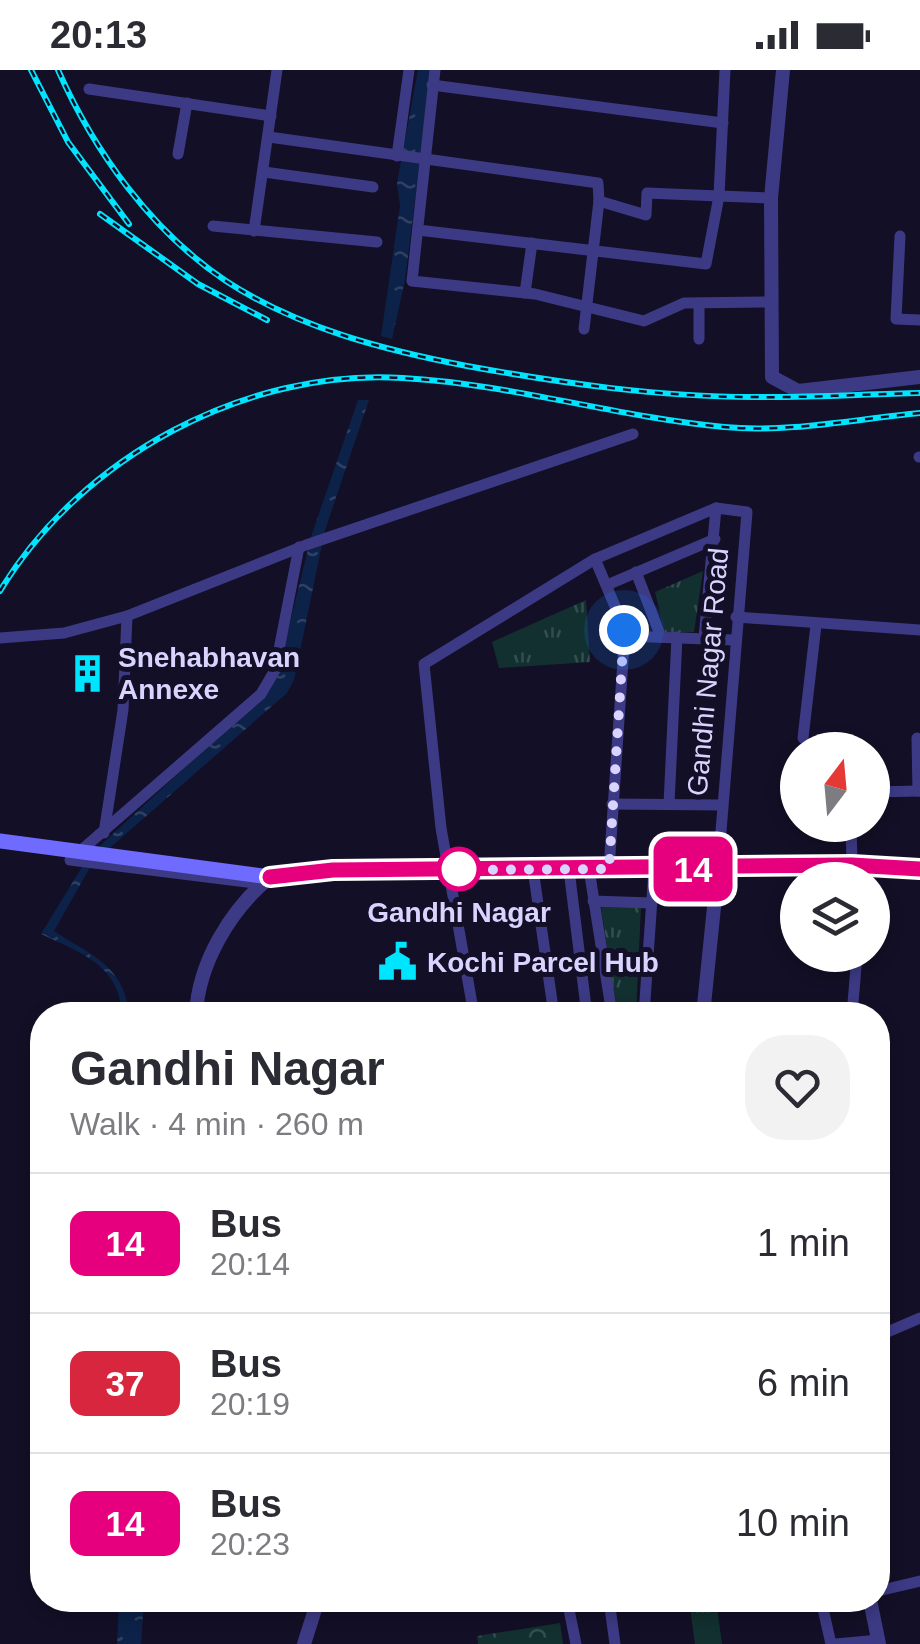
<!DOCTYPE html>
<html lang="en">
<head>
<meta charset="utf-8">
<style>
  :root { --surface:#fff; --page:#f2f2f3; --text:#2b2b33; --muted:#7c7c81; --line:#e1e1e2 }
  body { margin:0; font-family:Arial,sans-serif; background:var(--page); color:var(--text); height:100vh; display:flex; flex-direction:column; font-size:38px; white-space:nowrap }
  * { box-sizing:border-box; margin:0 }
  p { font-size:32px; color:var(--muted) }
  .icon { flex:none; width:55px; height:55px; fill:none; stroke:currentColor; stroke-width:2; stroke-linecap:round; stroke-linejoin:round }
  .map { position:relative; flex:1; overflow:hidden }
  .side { position:absolute; left:30px; top:932px; width:860px; height:610px; display:flex; flex-direction:column; background:var(--surface); border-radius:40px; box-shadow:0 5px 15px #0003 }
  .side>* { flex:none }
  .badge { padding:0 20px; border-radius:15px; font-size:35px; line-height:65px }
  .needle { width:65px; rotate:16deg }
  .controls { position:absolute; left:780px; top:662px; display:grid; gap:20px }
  .controls a { display:grid; place-items:center; width:110px; height:110px; border-radius:50%; background:var(--surface); box-shadow:0 5px 15px #0003; font-size:50px }
  .you { position:absolute; width:50px; height:50px; margin:-25px; border:8px solid #fff; border-radius:50%; background:#1a73e8; box-shadow:0 0 0 15px #1a73e833 }
  .map>.badge { position:absolute; translate:-50% -50%; box-shadow:0 0 0 5px #fff }
  .round { display:grid; place-items:center; flex:none; width:105px; height:105px; border-radius:40px; background:var(--page) }
  .head { display:flex; align-items:center; justify-content:space-between; height:170px; padding:0 40px }
  h1 { font-size:48px; font-weight:800; line-height:75px }
  ul { padding:0; list-style:none }
  li { display:flex; align-items:center; gap:30px; height:140px; padding:0 40px; border-top:2px solid var(--line) }
  li div { flex:1 }
  li b { display:block; font-size:38px }
  li em { font-style:normal }
  li .badge { min-width:110px; font-weight:700; text-align:center }
  .status { display:flex; justify-content:space-between; align-items:center; height:70px; padding:0 50px; background:var(--surface); direction:ltr }
  .status svg { height:28px; fill:currentColor }
  .map>svg:first-child { display:block }
</style>
</head>
<body>
<div class="status"><b>20:13</b><svg viewBox="0 0 49 12"><path d="M0 12V9h3v3zM5 12V6h3v6zM10 12V3h3v9zM15 12V0h3v12zM26 1h20v11H26zM47 4h2v5h-2z"/></svg></div>
<div class="map">
<svg width="920" height="1574" viewBox="0 0 920 1574">
  <defs>
    <pattern id="grass-tufts" width="24" height="20" patternUnits="userSpaceOnUse" patternTransform="scale(2.5)"><rect width="24" height="20" fill="#12302f"/><path d="M3 7l-1-3M5 7V3M7 7l1-3M15 17l-1-3M17 17v-4M19 17l1-3" fill="none" stroke="#344d4e"/></pattern>
    <pattern id="forest-crowns" width="20" height="18" patternUnits="userSpaceOnUse" patternTransform="scale(2.5)"><rect width="20" height="18" fill="#12302f"/><path d="M2 6a3 3 0 1 1 6 0M12 15a3 3 0 1 1 6 0" fill="none" stroke="#344d4e"/></pattern>
    <pattern id="water-ripples" width="26" height="14" patternUnits="userSpaceOnUse" patternTransform="scale(2.5)"><rect width="26" height="14" fill="#0c2248"/><path d="M2 4q2-2 4 0t4 0M15 11q2-2 4 0t4 0" fill="none" stroke="#2f4163"/></pattern>
  </defs>
  <rect width="100%" height="100%" fill="#130f26"/>
  <g fill="url(#grass-tufts)">
    <path d="M703 501 694 562 665 563 655 522Z"/>
    <path d="M586 530 590 592 499 598 492 572Z"/>
    <path d="M601 836H641L636 945H617Z"/>
    <path d="M689 1530H716L722 1574H695Z"/>
  </g>
  <path fill="url(#forest-crowns)" d="M560 1553 563 1574H478L477 1566Z"/>
  <g fill="url(#water-ripples)">
    <path d="M418 0H431L405 210 392 269 381 266 400 136 397 113Z"/>
    <path d="M358 330H369L325 460 294 610 287 623 112 776 89 799 54 861C90 885 125 895 129 945H122C120 895 81 883 41 864L82 797 103 773 191 692 278 602 311 467Z"/>
    <path d="M119 1530H144L141 1574H117Z"/>
  </g>
  <g fill="none" stroke-linecap="round" stroke-linejoin="round">
    <g stroke="#3d3a85" stroke-width="11">
      <path d="M435 0 412 211 535 224 644 251 684 233 772 232"/>
      <path d="M432 15 723 53"/>
      <path d="M89 19 271 46"/>
      <path d="M269 67 598 113 599 131 646 145 647 123 719 126 725 0"/>
      <path d="M178 84 187 33"/>
      <path d="M397 86 409 0"/>
      <path d="M264 102 373 117"/>
      <path d="M213 156 377 172"/>
      <path d="M418 160 706 194 719 126 771 128"/>
      <path d="M254 161 277 0"/>
      <path d="M900 166 896 249 920 250"/>
      <path d="M525 223 532 173"/>
      <path d="M584 259 599 131"/>
      <path d="M699 269V233"/>
      <path d="M919 387H920"/>
      <path d="M595 489 625 560 609 799"/>
      <path d="M636 502 661 567"/>
      <path d="M607 515 715 469"/>
      <path d="M736 547 920 560"/>
      <path d="M624 566 735 570"/>
      <path d="M0 568 64 563 127 546"/>
      <path d="M704 568 716 438"/>
      <path d="M803 668 816 555"/>
      <path d="M917 668 918 721"/>
      <path d="M872 722 920 721"/>
      <path d="M612 734 721 735"/>
      <path d="M669 734 677 567"/>
      <path d="M851 755 852 795"/>
      <path d="M104 763 123 640 127 546 306 475 633 364"/>
      <path d="M533 799 554 945"/>
      <path d="M589 799 612 945"/>
      <path d="M569 800 587 945"/>
      <path d="M263 814 70 790 261 624 275 600 299 477"/>
      <path d="M593 831 651 833"/>
      <path d="M474 945 441 758 424 594 595 489 716 438 747 442 718 798"/>
      <path d="M644 945 654 799"/>
      <path d="M852 945 857 885"/>
      <path d="M878 1266 920 1248"/>
      <path d="M878 1521 920 1511"/>
      <path d="M567 1530 576 1574"/>
      <path d="M609 1530 615 1574"/>
      <path d="M821 1530 831 1574"/>
      <path d="M610 1536 675 1530"/>
      <path d="M836 1574 879 1570"/>
    </g>
    <g stroke="#3d3a85" stroke-width="14">
      <path d="M783 0 771 128 772 307 798 321 920 307"/>
      <path d="M196 945C198 894 230 840 270 807"/>
      <path d="M703 945 718 798"/>
      <path d="M870 1530 879 1574"/>
      <path d="M304 1574 318 1530"/>
    </g>
    <path stroke="#6f6bff" stroke-width="15" d="M270 807 333 800 852 795 920 799"/>
    <defs>
      <g id="rail">
        <path d="M31 0 68 72 129 154"/>
        <path d="M58 0C94 81 151 161 226 211 298 258 384 280 467 296 561 313 658 327 753 327 809 328 864 324 920 323"/>
        <path d="M100 144 198 214 267 250"/>
        <path d="M0 521C81 387 246 298 403 308 511 314 616 347 724 357 789 363 855 349 920 343"/>
      </g>
    </defs>
    <use href="#rail" stroke="#00e5ff" stroke-width="6"/>
    <use href="#rail" stroke="#130f26" stroke-width="2.5" stroke-dasharray="8" stroke-linecap="butt"/>
    <path stroke="#6f6bff" stroke-width="15" d="M0 771 270 807"/>
  </g>
  <g fill="none" stroke-linecap="round" stroke-linejoin="round">
    <defs>
      <path id="line" d="M270 807 333 800 852 795 920 799"/>
    </defs>
    <use href="#line" stroke="#fff" stroke-width="22"/>
    <use href="#line" stroke="#e6007e" stroke-width="15"/>
    <path stroke="#d9d4ff" stroke-width="10" stroke-dasharray="0 18" d="M459 799 449 800 609 799 624 560"/>
  </g>
  <defs>
    <symbol id="building-bare" viewBox="-9 -9 18 18"><path d="M-4-6H4V6H1V3H-1V6H-4ZM-2.5-4.3h1.7v1.8h-1.7ZM.8-4.3h1.7v1.8H.8ZM-2.5-1h1.7V.8h-1.7ZM.8-1h1.7V.8H.8Z" fill="#00e5ff" stroke="#130f26" stroke-width="2.5" paint-order="stroke"/></symbol>
    <symbol id="civic-bare" viewBox="-9 -9 18 18"><path d="M-.6-6.5H3V-4.5H.6V-3L4-1V1h2V6H-6V1h2V-1L-.6-3ZM-1.2 2.5V6h2.4V2.5Z" fill="#00e5ff" stroke="#130f26" stroke-width="2.5" paint-order="stroke"/></symbol>
  </defs>
  <g fill-rule="evenodd">
    <use href="#building-bare" x="60" y="576" width="55" height="55"/>
    <use href="#civic-bare" x="370" y="864" width="55" height="55"/>
  </g>
  <circle fill="#fff" stroke="#e6007e" stroke-width="5" cx="459" cy="799" r="20"/>
  <g text-anchor="middle" dominant-baseline="central" stroke-width="10" stroke-linejoin="round" paint-order="stroke">
    <g font-size="28" font-weight="bold" fill="#d9d4ff" stroke="#130f26" text-anchor="start">
      <text x="118" y="587">Snehabhavan<tspan x="118" dy="32">Annexe</tspan></text>
      <text x="427" y="892">Kochi Parcel Hub</text>
    </g>
    <g font-size="28" fill="#d9d4ff" stroke="#130f26">
      <text transform="translate(708 602) rotate(-85)">Gandhi Nagar Road</text>
    </g>
    <g font-size="28" font-weight="bold" fill="#d9d4ff" stroke="#130f26">
      <text x="459" y="842">Gandhi Nagar</text>
    </g>
  </g>
</svg>
<div class="controls">
<a><svg class="needle" viewBox="-14 -14 28 28"><path d="M0-13l5 13h-10z" fill="#e53935"/><path d="M0 13l5-13h-10z" fill="#7c7c81"/></svg></a>
<a><svg class="icon" aria-label="layers" viewBox="0 0 24 24"><path d="M12 4l9 5-9 5-9-5zM3 14l9 5 9-5"/></svg></a>
</div>
<div class="you" style="left:624px;top:560px"></div>
<b class="badge" style="left:693px;top:799px;background:#e6007e;color:#fff">14</b>
<section class="side">
<div class="head"><div><h1>Gandhi Nagar</h1><p>Walk · 4 min · 260 m</p></div><a class="round"><svg class="icon" aria-label="heart" viewBox="0 0 24 24"><path d="M12 20l-8-8c-3-5 5-10 8-4 3-6 11-1 8 4z"/></svg></a></div>
<ul>
<li><span class="badge" style="background:#e6007e;color:#fff">14</span><div><b>Bus</b><p>20:14</p></div><em>1 min</em></li>
<li><span class="badge" style="background:#d7263d;color:#fff">37</span><div><b>Bus</b><p>20:19</p></div><em>6 min</em></li>
<li><span class="badge" style="background:#e6007e;color:#fff">14</span><div><b>Bus</b><p>20:23</p></div><em>10 min</em></li>
</ul>
</section>
</div>
</body>
</html>
